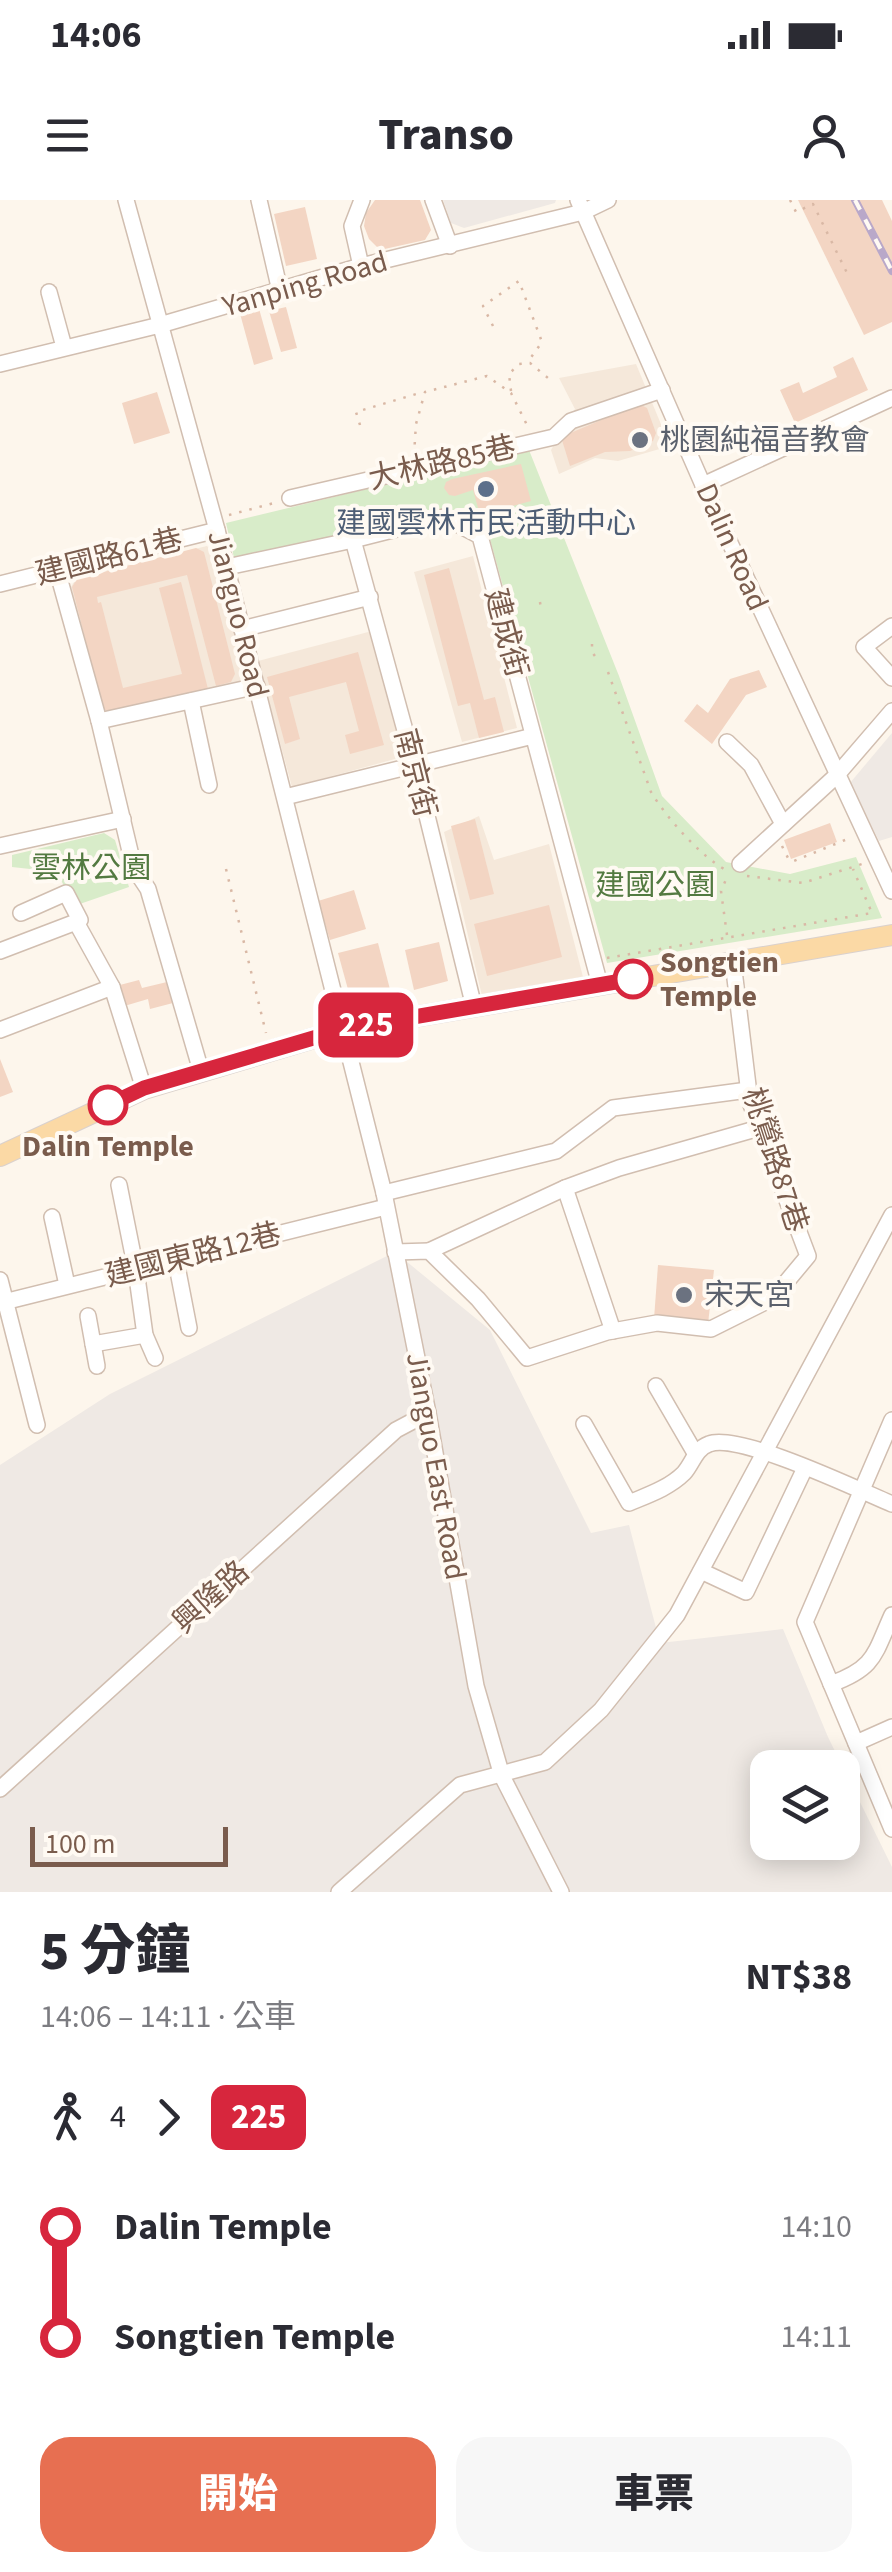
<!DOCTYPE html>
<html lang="zh-TW">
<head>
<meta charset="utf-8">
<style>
  :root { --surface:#fff; --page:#f7f7f7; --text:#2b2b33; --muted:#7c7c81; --accent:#e76f51 }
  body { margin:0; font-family:"Source Sans 3","Noto Sans TC",sans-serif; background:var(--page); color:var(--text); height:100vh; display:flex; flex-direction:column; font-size:38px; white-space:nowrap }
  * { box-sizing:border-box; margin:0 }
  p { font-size:32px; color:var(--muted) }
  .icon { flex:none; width:55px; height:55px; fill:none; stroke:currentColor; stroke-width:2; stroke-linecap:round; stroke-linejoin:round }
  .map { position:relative; height:1692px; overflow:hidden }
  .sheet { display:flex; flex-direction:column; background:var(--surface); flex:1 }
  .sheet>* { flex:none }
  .badge { padding:0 20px; border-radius:15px; font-size:35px; line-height:65px }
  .tools { position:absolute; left:750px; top:1550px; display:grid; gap:20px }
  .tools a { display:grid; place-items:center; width:110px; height:110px; border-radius:20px; background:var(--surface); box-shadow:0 5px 25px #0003; font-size:50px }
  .scale { position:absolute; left:30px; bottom:25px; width:198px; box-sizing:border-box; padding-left:10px; border:5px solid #7a5c4d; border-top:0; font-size:28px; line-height:35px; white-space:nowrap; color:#7a5c4d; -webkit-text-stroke:8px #fffaf3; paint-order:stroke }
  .map>.badge { position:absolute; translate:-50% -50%; box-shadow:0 0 0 5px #fff }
  .legs { display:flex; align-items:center; gap:15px; height:110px; padding:0 40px; font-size:32px }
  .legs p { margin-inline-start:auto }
  .headline { display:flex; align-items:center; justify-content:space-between; height:170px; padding:0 40px }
  h1 { font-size:55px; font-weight:800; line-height:75px }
  .cta { display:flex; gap:20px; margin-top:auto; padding:20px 40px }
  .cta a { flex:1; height:115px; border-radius:30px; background:var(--accent); color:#fff; font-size:40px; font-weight:800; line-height:115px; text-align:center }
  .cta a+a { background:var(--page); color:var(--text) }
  ul { padding:0 40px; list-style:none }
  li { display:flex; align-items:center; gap:35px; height:110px; font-size:38px }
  li i { display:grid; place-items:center; width:15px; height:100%; margin:0 12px; background:currentColor }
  li i::after { content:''; width:25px; height:25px; margin:-12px; border:8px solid; border-radius:50%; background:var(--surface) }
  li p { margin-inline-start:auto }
  li:first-child i { background:linear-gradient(#0000 50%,currentColor 0) }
  li:last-child i { background:linear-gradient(currentColor 50%,#0000 0) }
  .status { display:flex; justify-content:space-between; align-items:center; height:70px; padding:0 50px; background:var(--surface); direction:ltr }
  .status svg { height:28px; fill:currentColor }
  header { display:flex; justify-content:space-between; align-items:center; height:130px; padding:0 40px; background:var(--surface); font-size:45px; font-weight:800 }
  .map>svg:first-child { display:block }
</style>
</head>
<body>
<div class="status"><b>14:06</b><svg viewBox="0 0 49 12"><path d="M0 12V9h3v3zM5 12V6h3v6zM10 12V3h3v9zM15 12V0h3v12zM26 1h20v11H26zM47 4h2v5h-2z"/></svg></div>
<header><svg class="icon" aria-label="menu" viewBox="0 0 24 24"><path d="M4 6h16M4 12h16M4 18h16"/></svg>Transo<svg class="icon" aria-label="person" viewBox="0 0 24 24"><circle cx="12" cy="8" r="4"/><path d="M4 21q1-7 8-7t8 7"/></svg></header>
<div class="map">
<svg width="892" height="1692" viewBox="0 0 892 1692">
  <rect width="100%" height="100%" fill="#fdf6ec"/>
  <g fill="#f5e8da">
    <path d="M636 164 670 246 618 261 595 258 559 274 551 250 575 209 559 178Z"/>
    <path d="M207 346 214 353 245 468 243 483 113 514 100 508 71 387 77 377Z"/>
    <path d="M473 356 517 528 462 542 414 372Z"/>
    <path d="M372 431 406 556 292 587 258 461Z"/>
    <path d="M479 616 494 660 549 644 583 777 482 796 444 632Z"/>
  </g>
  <g fill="#efe9e4" fill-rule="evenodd">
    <path d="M443 0H556L555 3 464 28 451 23Z"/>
    <path d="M892 533V637L879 641 850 583Z"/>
    <path d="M395 1052 490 1130 591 1333 629 1325 660 1443 783 1429 828 1537 892 1667V1692H0V1265L110 1194ZM768 1568H842V1642H768Z"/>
  </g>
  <g fill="#d8ecc9">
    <path d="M529 250 619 476 662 596 726 662 790 674 856 657 882 718 607 763 488 332 446 308 235 362 226 323Z"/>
    <path d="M104 633 115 640 129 687 74 706 57 672 12 667V655Z"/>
  </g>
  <g fill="#f3d5c3">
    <path d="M375 0H420L431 30 425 40 380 50 369 39 364 26 366 13Z"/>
    <path d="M798 0H882L892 21V122L864 135Z"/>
    <path d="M305 7 317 59 286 66 274 14Z"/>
    <path d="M258 105 273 159 254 165 239 110Z"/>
    <path d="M286 107 297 148 281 152 269 111Z"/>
    <path d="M853 157 868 190 795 223 780 190 799 182 803 193 837 177 833 167Z"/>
    <path d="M157 192 170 233 134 244 122 203Z"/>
    <path d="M639 204 647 208 656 233 653 241 630 251 605 252 570 266 561 237Z"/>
    <path d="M521 264 531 301 480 315 473 290 455 296 449 295 444 288 446 282 452 279Z"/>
    <path d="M196 348 204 352 235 474 231 482 216 486 187 375 97 397 98 403 101 402 123 488 182 474 159 388 181 382 208 489 112 513 103 509 72 387 77 379Z"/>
    <path d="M449 368 484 500 495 497 504 532 479 538 470 503 458 506 424 375Z"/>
    <path d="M358 452 384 545 350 554 345 535 359 531 346 482 289 497 300 539 285 544 267 477Z"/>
    <path d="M759 470 767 487 746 495 712 544 684 521 697 504 708 513 730 479Z"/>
    <path d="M475 619 494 694 470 700 451 626Z"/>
    <path d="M830 623 837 642 791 659 784 640Z"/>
    <path d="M354 690 366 729 330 740 318 701Z"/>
    <path d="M549 705 562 757 487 776 474 724Z"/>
    <path d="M439 742 448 781 414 790 405 750Z"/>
    <path d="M378 743 393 801 364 810 352 804 338 753Z"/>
    <path d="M139 780 142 788 167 782 173 803 150 809 148 799 121 807 116 786Z"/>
    <path d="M0 859 13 892 0 897Z"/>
    <path d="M658 1065 714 1070 708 1124 654 1119Z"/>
  </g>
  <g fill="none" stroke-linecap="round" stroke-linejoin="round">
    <defs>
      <g id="minor">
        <path d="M126 0 217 330 384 993 428 1213 476 1486 502 1576 561 1692"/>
        <path d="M259 0 280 91"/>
        <path d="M433 0 450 46"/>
        <path d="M578 0 703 285 892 691"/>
        <path d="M361 66 352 26 362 0"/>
        <path d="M49 92 64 147"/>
        <path d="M0 164 160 125 361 66 583 12 608 0"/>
        <path d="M703 285 892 198"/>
        <path d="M290 298 554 237 571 221 662 190"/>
        <path d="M353 340 415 567 474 807"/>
        <path d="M227 367 353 340 444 317 480 336 600 785"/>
        <path d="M57 370 99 521 134 668 148 689 201 871"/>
        <path d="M0 384 217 330"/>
        <path d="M892 426 864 447 892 478"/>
        <path d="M242 429 370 397"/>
        <path d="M191 501 209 585"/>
        <path d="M99 521 257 486"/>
        <path d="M727 542 751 565 783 624"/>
        <path d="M285 597 533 536"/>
        <path d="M0 646 123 619"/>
        <path d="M740 664 836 576 892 511"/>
        <path d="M21 713 66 693 80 720 76 722 112 787 144 889"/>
        <path d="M0 751 76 722"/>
        <path d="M0 830 112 787"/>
        <path d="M119 985 136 1070 145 1135 155 1158"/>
        <path d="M384 993 556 951 613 908 748 890"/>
        <path d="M52 1017 67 1085"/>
        <path d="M429 1051 565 988"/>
        <path d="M395 1052 429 1051 478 1099 527 1158 607 1132 657 1123 711 1129 773 1098 808 1056 750 902 733 762"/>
        <path d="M176 1061 189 1128"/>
        <path d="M0 1080 37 1225"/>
        <path d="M0 1103 386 1007"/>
        <path d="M88 1116 97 1166"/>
        <path d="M613 1131 565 988 619 968 759 928"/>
        <path d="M93 1144 145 1135"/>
        <path d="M656 1186 695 1253"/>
        <path d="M892 1220 805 1422 892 1629"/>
        <path d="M584 1224 629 1303C648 1295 669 1288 684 1273 693 1263 695 1249 709 1244 738 1232 859 1290 892 1304"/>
        <path d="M701 1371 746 1392 805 1268"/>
        <path d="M831 1484C875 1468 874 1455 892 1415"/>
        <path d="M856 1543 892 1527"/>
        <path d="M0 1589 396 1230 428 1213"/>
        <path d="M339 1692 460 1585 545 1562 601 1510 677 1415 892 1015"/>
      </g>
      <path id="major" d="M0 956 144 889 344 829 892 735"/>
    </defs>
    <use href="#minor" stroke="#d1beb0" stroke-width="18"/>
    <use href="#major" stroke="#dad1cd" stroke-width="22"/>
    <g stroke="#d9b8a5" stroke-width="2.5" stroke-dasharray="2.5 8" stroke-linecap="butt">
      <path d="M790 0 796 12 813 4 849 77"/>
      <path d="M493 126 483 106 519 81 542 142 527 163"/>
      <path d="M511 191 509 174 519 164 530 163 548 178"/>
      <path d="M360 225 356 212 423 192"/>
      <path d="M414 255 416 224 425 192 487 176 511 193 528 227"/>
      <path d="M229 315 274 303"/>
      <path d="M540 402 541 409"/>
      <path d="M592 444V452L597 459"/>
      <path d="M608 472 651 592C666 617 703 660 730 672"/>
      <path d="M782 646 789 660 794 661 850 638"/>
      <path d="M226 669 266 833"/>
      <path d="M747 676 803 683 865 663"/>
      <path d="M727 735 721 691 728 675"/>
      <path d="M607 758 872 713 853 669"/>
    </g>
    <use href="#minor" stroke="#fff" stroke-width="15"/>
    <use href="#major" stroke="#fbd9a5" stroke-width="20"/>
    <defs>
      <path id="rail" d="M855 0 892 71"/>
    </defs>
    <use href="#rail" stroke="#b9a8c9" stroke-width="8"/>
    <use href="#rail" stroke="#fffaf3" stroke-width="4" stroke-dasharray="11" stroke-linecap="butt"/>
  </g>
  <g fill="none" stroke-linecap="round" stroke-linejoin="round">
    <defs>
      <path id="line-1" d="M108 905 144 888 344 829 633 779"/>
    </defs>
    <use href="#line-1" stroke="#fff" stroke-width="22"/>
    <use href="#line-1" stroke="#d7263d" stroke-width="15"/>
  </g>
  <g fill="#6b7280" stroke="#fffaf3" stroke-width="4">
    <circle cx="640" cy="240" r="10"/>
    <circle cx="684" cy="1095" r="10"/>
  </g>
  <circle fill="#5c6f8a" stroke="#fffaf3" stroke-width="4" cx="486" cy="289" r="10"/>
  <g fill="#fff" stroke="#d7263d" stroke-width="5">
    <circle cx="633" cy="779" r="18"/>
    <circle cx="108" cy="905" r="18"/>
  </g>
  <g text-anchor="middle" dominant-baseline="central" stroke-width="8" stroke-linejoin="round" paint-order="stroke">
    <g font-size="30" fill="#7a5c4d" stroke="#fffaf3">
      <text transform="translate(305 84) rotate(-16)">Yanping Road</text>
      <text transform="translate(442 263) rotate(-13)">大林路85巷</text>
      <text transform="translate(732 347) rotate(66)">Dalin Road</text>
      <text transform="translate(109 357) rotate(-14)">建國路61巷</text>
      <text transform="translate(238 414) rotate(76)">Jianguo Road</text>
      <text transform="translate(506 433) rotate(75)">建成街</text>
      <text transform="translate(415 573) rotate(76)">南京街</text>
      <text transform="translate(775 960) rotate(72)">桃鶯路87巷</text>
      <text transform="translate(193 1055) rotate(-14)">建國東路12巷</text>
      <text transform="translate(436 1266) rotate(80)">Jianguo East Road</text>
      <text transform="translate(211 1397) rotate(-42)">興隆路</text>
    </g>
    <g font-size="30" fill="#5b616d" stroke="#fffaf3" text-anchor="start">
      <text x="660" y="240">桃園純福音教會</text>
      <text x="704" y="1095">宋天宮</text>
    </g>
    <g font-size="30" fill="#4e5e75" stroke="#fffaf3">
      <text x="486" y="323">建國雲林市民活動中心</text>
    </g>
    <g font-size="30" fill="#537a41" stroke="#fffaf3">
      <text x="91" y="668">雲林公園</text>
      <text x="655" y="685">建國公園</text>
    </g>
    <g font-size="30" font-weight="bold" fill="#7a5c4d" stroke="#fffaf3" text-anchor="start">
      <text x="660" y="762">Songtien<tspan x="660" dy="34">Temple</tspan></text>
      <text x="108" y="946" text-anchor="middle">Dalin Temple</text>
    </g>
  </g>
</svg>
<div class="tools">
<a><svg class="icon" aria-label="layers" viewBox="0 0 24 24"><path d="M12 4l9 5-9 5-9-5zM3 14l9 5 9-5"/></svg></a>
</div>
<div class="scale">100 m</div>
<b class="badge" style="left:366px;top:825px;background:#d7263d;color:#fff">225</b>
</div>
<section class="sheet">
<div class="headline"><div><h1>5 分鐘</h1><p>14:06 – 14:11 · 公車</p></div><b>NT$38</b></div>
<div class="legs"><svg class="icon" aria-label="walk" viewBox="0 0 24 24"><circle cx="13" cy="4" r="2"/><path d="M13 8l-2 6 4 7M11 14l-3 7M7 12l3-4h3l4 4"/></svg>4<svg class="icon" aria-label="forward" viewBox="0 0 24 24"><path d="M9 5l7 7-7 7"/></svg><b class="badge" style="background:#d7263d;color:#fff">225</b></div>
<ul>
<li><i style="color:#d7263d"></i><b>Dalin Temple</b><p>14:10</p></li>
<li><i style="color:#d7263d"></i><b>Songtien Temple</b><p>14:11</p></li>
</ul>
<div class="cta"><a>開始</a><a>車票</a></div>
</section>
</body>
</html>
